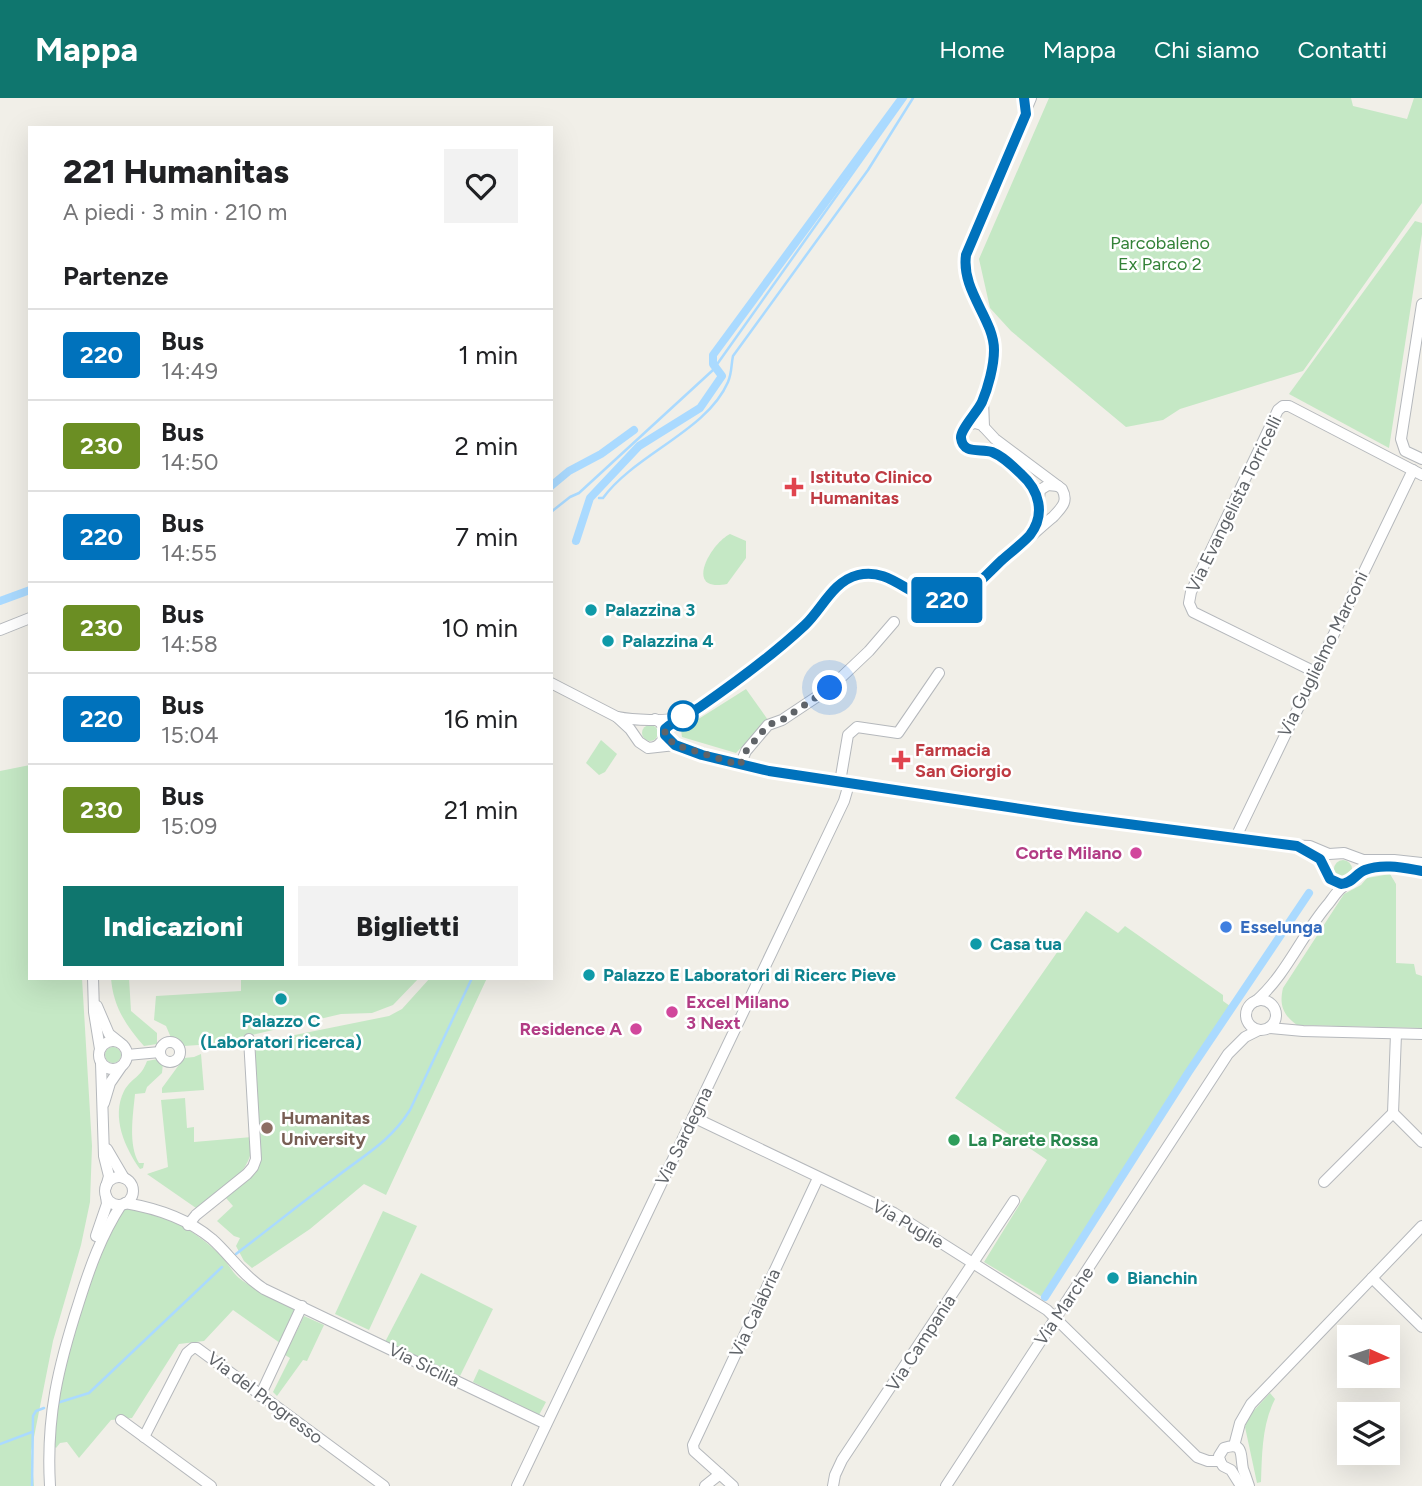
<!DOCTYPE html>
<html lang="it">
<head>
<meta charset="utf-8">
<style>
  :root { --surface:#fff; --page:#f2f2f2; --text:#202124; --muted:#757577; --line:#e0e0e0; --accent:#0f766e }
  body { margin:0; font-family:Figtree,sans-serif; background:var(--page); color:var(--text); height:100vh; display:flex; flex-direction:column; font-size:26px; white-space:nowrap }
  * { box-sizing:border-box; margin:0 }
  p { font-size:23px; color:var(--muted) }
  .icon { flex:none; width:38px; height:38px; fill:none; stroke:currentColor; stroke-width:2; stroke-linecap:round; stroke-linejoin:round }
  .map { position:relative; flex:1; overflow:hidden }
  .drawer { position:absolute; left:28px; top:28px; width:525px; height:854px; display:flex; flex-direction:column; background:var(--surface); border-radius:0px; box-shadow:0 7px 28px #0002 }
  .drawer>* { flex:none }
  .badge { padding:0 14px; border-radius:5px; font-size:24px; line-height:46px }
  .needle { width:46px; rotate:93deg }
  .buttons { position:absolute; left:1337px; top:1227px; display:grid; gap:14px }
  .buttons a { display:grid; place-items:center; width:63px; height:63px; border-radius:0px; background:var(--surface); box-shadow:0 7px 28px #0002; font-size:35px }
  .you { position:absolute; width:35px; height:35px; margin:-18px; border:5px solid #fff; border-radius:50%; background:#1a73e8; box-shadow:0 0 0 10px #1a73e833 }
  .map>.badge { position:absolute; translate:-50% -50%; box-shadow:0 0 0 4px #fff }
  h2 { padding:0 35px; font-size:26px; line-height:63px }
  .round { display:grid; place-items:center; flex:none; width:74px; height:74px; border-radius:0px; background:var(--page) }
  .summary { display:flex; align-items:center; justify-content:space-between; height:119px; padding:0 35px }
  h1 { font-size:33px; font-weight:800; line-height:52px }
  .action { display:flex; gap:14px; margin-top:auto; padding:14px 35px }
  .action a { flex:1; height:80px; border-radius:0px; background:var(--accent); color:#fff; font-size:28px; font-weight:800; line-height:80px; text-align:center }
  .action a+a { background:var(--page); color:var(--text) }
  ul { padding:0; list-style:none }
  li { display:flex; align-items:center; gap:21px; height:91px; padding:0 35px; border-top:2px solid var(--line) }
  li div { flex:1 }
  li b { display:block; font-size:26px }
  li em { font-style:normal }
  li .badge { min-width:77px; font-weight:700; text-align:center }
  header { display:flex; align-items:center; gap:42px; box-sizing:border-box; height:98px; padding:0 35px; background:var(--accent); color:#fff }
  header strong { font-size:33px }
  nav { display:flex; gap:38px; margin-inline-start:auto; font-size:24px }
  .map>svg:first-child { display:block }
</style>
</head>
<body>
<header>
<strong>Mappa</strong>
<nav><a>Home</a><a>Mappa</a><a>Chi siamo</a><a>Contatti</a></nav>
</header>
<div class="map">
<svg width="1422" height="1388" viewBox="0 0 1422 1388">
  <rect width="100%" height="100%" fill="#f1efe8"/>
  <g fill="#c5e8c5">
    <path d="M1049 0H1351L1353 8 1407 21 1414 0H1422V105L1303 273 1180 311 1163 322 1126 329 1011 233 990 210 979 161Z"/>
    <path d="M1415 123 1422 125V136L1389 350 1289 296Z"/>
    <path d="M730 436 746 443V460L727 486C683 495 710 446 730 436Z"/>
    <path d="M746 591 768 622 736 655 682 639 681 632Z"/>
    <circle cx="650" cy="635" r="8"/>
    <path d="M601 642 617 656 605 674 599 677 586 665Z"/>
    <path d="M30 667V880H82L92 1048 90 1104 81 1147 53 1243 31 1354 34 1388H0V673Z"/>
    <circle cx="1343" cy="771" r="9"/>
    <path d="M1390 776 1396 786V865L1414 866 1416 876 1422 878V930L1297 927C1283 917 1279 907 1283 890L1344 796 1361 787 1367 780Z"/>
    <path d="M1086 813 1118 835 1125 828 1223 897V903L1230 908 1044 1200 984 1164 1047 1062 955 1000Z"/>
    <path d="M111 880H129L131 913 157 935V946L144 948C126 928 113 908 111 880Z"/>
    <path d="M241 880H419L393 907 372 915 341 916 213 946 184 948 172 942 166 928 154 922 156 898 241 893Z"/>
    <path d="M430 880H487L386 1097 364 1086 310 1131 252 1170 244 1163 236 1148 240 1140 234 1138 217 1123 233 1108 226 1100 248 1081 260 1064 255 945 389 918 402 911Z"/>
    <circle cx="113" cy="957" r="8"/>
    <path d="M201 956 204 992 162 995V990L184 960 194 959Z"/>
    <path d="M158 961 163 965 162 975 147 989 145 995 135 996C133 1017 128 1047 139 1065H144L143 1070 140 1071C125 1050 111 1019 124 993 132 979 141 980 147 963Z"/>
    <path d="M185 1000 187 1030 194 1029V1044L252 1039C255 1076 221 1091 196 1110L147 1076 168 1069 161 1002Z"/>
    <path d="M126 1111C160 1110 199 1135 221 1158 228 1165 232 1174 239 1180 256 1194 279 1197 295 1213L280 1245 233 1212 204 1243 179 1246 132 1320 111 1322 79 1360 67 1344 60 1345 56 1350 54 1348C56 1328 56 1307 61 1288 67 1259 104 1122 126 1111Z"/>
    <path d="M383 1113 417 1128 369 1232 335 1216Z"/>
    <path d="M421 1175 493 1211 460 1278 385 1244Z"/>
    <path d="M304 1218 324 1227 307 1263 303 1262 277 1298 273 1294 290 1260 285 1257Z"/>
    <path d="M479 1271 546 1304 539 1317 473 1284Z"/>
    <path d="M1270 1295 1275 1301C1262 1326 1262 1356 1261 1384L1257 1385 1245 1329 1248 1319Z"/>
  </g>
  <g fill="none" stroke-linecap="round" stroke-linejoin="round">
    <g stroke="#aadaff" stroke-width="2.5">
      <path d="M599 400H603C635 356 707 333 728 284 732 275 731 267 733 258L868 72 913 0"/>
      <path d="M551 414 570 399 579 395 713 272 906 0"/>
      <path d="M236 1156C269 1131 301 1105 335 1080 364 1057 390 1044 410 1012L472 880"/>
      <path d="M57 1305 89 1295 222 1169"/>
      <path d="M0 1346 32 1334"/>
      <path d="M32 1388 33 1318 36 1313 44 1310"/>
    </g>
    <g stroke="#aadaff" stroke-width="8">
      <path d="M551 388 569 373 601 356 634 332"/>
      <path d="M576 443 590 400 639 348 700 310 722 278 713 266V257L902 0"/>
      <path d="M0 503 30 492"/>
      <path d="M1045 1199 1188 975 1309 795"/>
    </g>
    <defs>
      <g id="minor">
        <path d="M1422 206 1401 341 1405 353 1422 361"/>
        <path d="M982 305 962 333 961 340 964 347 970 352 994 355 1032 386 1038 397"/>
        <path d="M984 329 983 302 993 261V242L967 180 966 157 1031 0"/>
        <path d="M1031 434 1036 423 1040 392 1048 387 1058 388"/>
        <path d="M0 532 30 520"/>
        <path d="M1315 574 1193 514 1189 505 1191 494 1278 312 1283 308H1289L1422 377"/>
        <path d="M551 585 617 619 630 631 639 644 648 650 675 647 740 667 849 686 1280 747 1310 748 1329 756 1344 755 1363 762H1394L1422 765"/>
        <path d="M617 619C632 622 668 624 681 619 704 611 724 592 743 577 764 561 787 545 806 527 821 512 830 491 850 481 892 460 910 511 949 502 972 496 1030 437 1053 419 1061 410 1069 404 1062 391L995 341 982 327 975 325 968 327"/>
        <path d="M655 621C668 628 668 641 655 649"/>
        <path d="M740 667 746 653 768 627 782 622 830 590 869 553 894 524"/>
        <path d="M840 684 848 637 857 629 898 635 939 575"/>
        <path d="M1235 741 1413 372"/>
        <path d="M1307 753 1320 761 1330 780 1339 786 1350 784 1365 772 1385 768"/>
        <path d="M93 880 94 914 100 951"/>
        <circle cx="1261" cy="917" r="15"/>
        <path d="M1256 903C1287 876 1302 836 1329 805 1335 797 1339 790 1348 785"/>
        <path d="M97 908 109 936 119 944"/>
        <path d="M1269 930 1303 933 1422 936"/>
        <circle cx="113" cy="957" r="14"/>
        <circle cx="170" cy="954" r="10"/>
        <path d="M127 957 160 954"/>
        <path d="M101 965 104 1058 109 1078 106 1089"/>
        <path d="M104 1005 110 985 121 969"/>
        <path d="M1393 1015 1422 1044"/>
        <path d="M693 1019 894 1115 1047 1212 1197 1359 1208 1363H1220"/>
        <path d="M107 1051 124 1080"/>
        <circle cx="119" cy="1093" r="14"/>
        <path d="M1324 1084 1393 1015 1396 936"/>
        <path d="M125 1105C155 1110 188 1121 212 1141 230 1157 242 1177 264 1191L546 1326"/>
        <path d="M188 1127 196 1117 247 1076 253 1069 256 1061 249 941"/>
        <path d="M96 1138 107 1106 106 1098"/>
        <path d="M1372 1180 1422 1229"/>
        <path d="M260 1298 302 1208"/>
        <path d="M121 1322 211 1388"/>
        <path d="M144 1339 187 1255 193 1250H197L384 1388"/>
        <path d="M1234 1348 1240 1325 1251 1306 1422 1128"/>
        <path d="M1220 1363 1219 1358 1224 1350C1245 1343 1240 1358 1243 1371 1245 1376 1247 1382 1249 1388"/>
        <path d="M1220 1363 1223 1368 1231 1372 1241 1388"/>
        <path d="M50 1388C46 1319 58 1269 79 1204 90 1169 101 1138 121 1107"/>
        <path d="M517 1388 844 703 849 686"/>
        <path d="M705 1388 720 1376"/>
        <path d="M733 1388 694 1353 693 1347 818 1080"/>
        <path d="M833 1388 835 1377 842 1362 1014 1103"/>
        <path d="M946 1388 1228 956 1245 939 1259 932"/>
      </g>
    </defs>
    <use href="#minor" stroke="#b5b8bc" stroke-width="12"/>
    <use href="#minor" stroke="#fff" stroke-width="10"/>
  </g>
  <g fill="none" stroke-linecap="round" stroke-linejoin="round">
    <defs>
      <path id="line" d="M1024 0 1026 16 966 157C961 193 994 221 994 252 994 268 988 290 982 304 978 313 960 332 961 340 963 357 981 350 992 354 1002 358 1013 368 1021 376 1039 392 1046 416 1030 437 1022 446 1011 454 1002 462 989 474 974 492 957 499 918 516 897 467 858 477 833 483 822 511 805 527 773 557 736 584 700 609 688 617 676 621 665 631V637L675 647 702 657 769 673 1074 719 1297 748 1320 761 1330 781 1341 786C1353 785 1355 776 1365 772 1383 765 1404 770 1422 773"/>
    </defs>
    <use href="#line" stroke="#fff" stroke-width="16"/>
    <use href="#line" stroke="#0072bc" stroke-width="10"/>
    <path stroke="#5f6368" stroke-width="7" stroke-dasharray="0 12.6" d="M683 618 665 631V637L675 647 740 667 746 653 768 627 782 622 830 590"/>
  </g>
  <g fill="#e0444e" stroke="#fff" stroke-width="2.5">
    <path d="M790.5 378.5h7v7h7v7h-7v7h-7v-7h-7v-7h7z"/>
    <path d="M897.5 651.5h7v7h7v7h-7v7h-7v-7h-7v-7h7z"/>
  </g>
  <g fill="#0f9aa8" stroke="#fff" stroke-width="2.5">
    <circle cx="591" cy="512" r="7"/>
    <circle cx="608" cy="543" r="7"/>
    <circle cx="976" cy="846" r="7"/>
    <circle cx="589" cy="877" r="7"/>
    <circle cx="281" cy="901" r="7"/>
    <circle cx="1113" cy="1180" r="7"/>
  </g>
  <circle fill="#fff" stroke="#0072bc" stroke-width="3.5" cx="683" cy="618" r="14"/>
  <g fill="#d1479c" stroke="#fff" stroke-width="2.5">
    <circle cx="1136" cy="755" r="7"/>
    <circle cx="672" cy="914" r="7"/>
    <circle cx="636" cy="931" r="7"/>
  </g>
  <circle fill="#3f7fe0" stroke="#fff" stroke-width="2.5" cx="1226" cy="829" r="7"/>
  <circle fill="#8d6e63" stroke="#fff" stroke-width="2.5" cx="267" cy="1030" r="7"/>
  <circle fill="#2e9e5b" stroke="#fff" stroke-width="2.5" cx="954" cy="1042" r="7"/>
  <g text-anchor="middle" dominant-baseline="central" stroke-width="5" stroke-linejoin="round" paint-order="stroke">
    <g font-size="18" fill="#348238" stroke="#fff">
      <text x="1160" y="145">Parcobaleno<tspan x="1160" dy="21">Ex Parco 2</tspan></text>
    </g>
    <g font-size="18" font-weight="bold" fill="#be3a42" stroke="#fff" text-anchor="start">
      <text x="810" y="379">Istituto Clinico<tspan x="810" dy="21">Humanitas</tspan></text>
      <text x="915" y="652">Farmacia<tspan x="915" dy="21">San Giorgio</tspan></text>
    </g>
    <g font-size="18" fill="#5f6368" stroke="#fff">
      <text transform="translate(1234 406) rotate(-64)">Via Evangelista Torricelli</text>
      <text transform="translate(1323 556) rotate(-64)">Via Guglielmo Marconi</text>
      <text transform="translate(684 1038) rotate(-64)">Via Sardegna</text>
      <text transform="translate(908 1126) rotate(30)">Via Puglie</text>
      <text transform="translate(1064 1208) rotate(-56)">Via Marche</text>
      <text transform="translate(755 1215) rotate(-65)">Via Calabria</text>
      <text transform="translate(921 1245) rotate(-57)">Via Campania</text>
      <text transform="translate(424 1267) rotate(26)">Via Sicilia</text>
      <text transform="translate(265 1300) rotate(37)">Via del Progresso</text>
    </g>
    <g font-size="18" font-weight="bold" fill="#0d838f" stroke="#fff" text-anchor="start">
      <text x="605" y="512">Palazzina 3</text>
      <text x="622" y="543">Palazzina 4</text>
      <text x="990" y="846">Casa tua</text>
      <text x="603" y="877">Palazzo E Laboratori di Ricerc Pieve</text>
      <text x="281" y="923" text-anchor="middle">Palazzo C<tspan x="281" dy="21">(Laboratori ricerca)</tspan></text>
      <text x="1127" y="1180">Bianchin</text>
    </g>
    <g font-size="18" font-weight="bold" fill="#b23c85" stroke="#fff" text-anchor="end">
      <text x="1122" y="755">Corte Milano</text>
      <text x="686" y="904" text-anchor="start">Excel Milano<tspan x="686" dy="21">3 Next</tspan></text>
      <text x="622" y="931">Residence A</text>
    </g>
    <g font-size="18" font-weight="bold" fill="#366cbe" stroke="#fff" text-anchor="start">
      <text x="1240" y="829">Esselunga</text>
    </g>
    <g font-size="18" font-weight="bold" fill="#785e54" stroke="#fff" text-anchor="start">
      <text x="281" y="1020">Humanitas<tspan x="281" dy="21">University</tspan></text>
    </g>
    <g font-size="18" font-weight="bold" fill="#27864d" stroke="#fff" text-anchor="start">
      <text x="968" y="1042">La Parete Rossa</text>
    </g>
  </g>
</svg>
<div class="buttons">
<a><svg class="needle" viewBox="-14 -14 28 28"><path d="M0-13l5 13h-10z" fill="#e53935"/><path d="M0 13l5-13h-10z" fill="#757577"/></svg></a>
<a><svg class="icon" aria-label="layers" viewBox="0 0 24 24"><path d="M12 4l9 5-9 5-9-5zM3 14l9 5 9-5"/></svg></a>
</div>
<div class="you" style="left:830px;top:590px"></div>
<b class="badge" style="left:947px;top:502px;background:#0072bc;color:#fff">220</b>
<section class="drawer">
<div class="summary"><div><h1>221 Humanitas</h1><p>A piedi · 3 min · 210 m</p></div><a class="round"><svg class="icon" aria-label="heart" viewBox="0 0 24 24"><path d="M12 20l-8-8c-3-5 5-10 8-4 3-6 11-1 8 4z"/></svg></a></div>
<h2>Partenze</h2>
<ul>
<li><span class="badge" style="background:#0072bc;color:#fff">220</span><div><b>Bus</b><p>14:49</p></div><em>1 min</em></li>
<li><span class="badge" style="background:#6b8e23;color:#fff">230</span><div><b>Bus</b><p>14:50</p></div><em>2 min</em></li>
<li><span class="badge" style="background:#0072bc;color:#fff">220</span><div><b>Bus</b><p>14:55</p></div><em>7 min</em></li>
<li><span class="badge" style="background:#6b8e23;color:#fff">230</span><div><b>Bus</b><p>14:58</p></div><em>10 min</em></li>
<li><span class="badge" style="background:#0072bc;color:#fff">220</span><div><b>Bus</b><p>15:04</p></div><em>16 min</em></li>
<li><span class="badge" style="background:#6b8e23;color:#fff">230</span><div><b>Bus</b><p>15:09</p></div><em>21 min</em></li>
</ul>
<div class="action"><a>Indicazioni</a><a>Biglietti</a></div>
</section>
</div>
</body>
</html>
